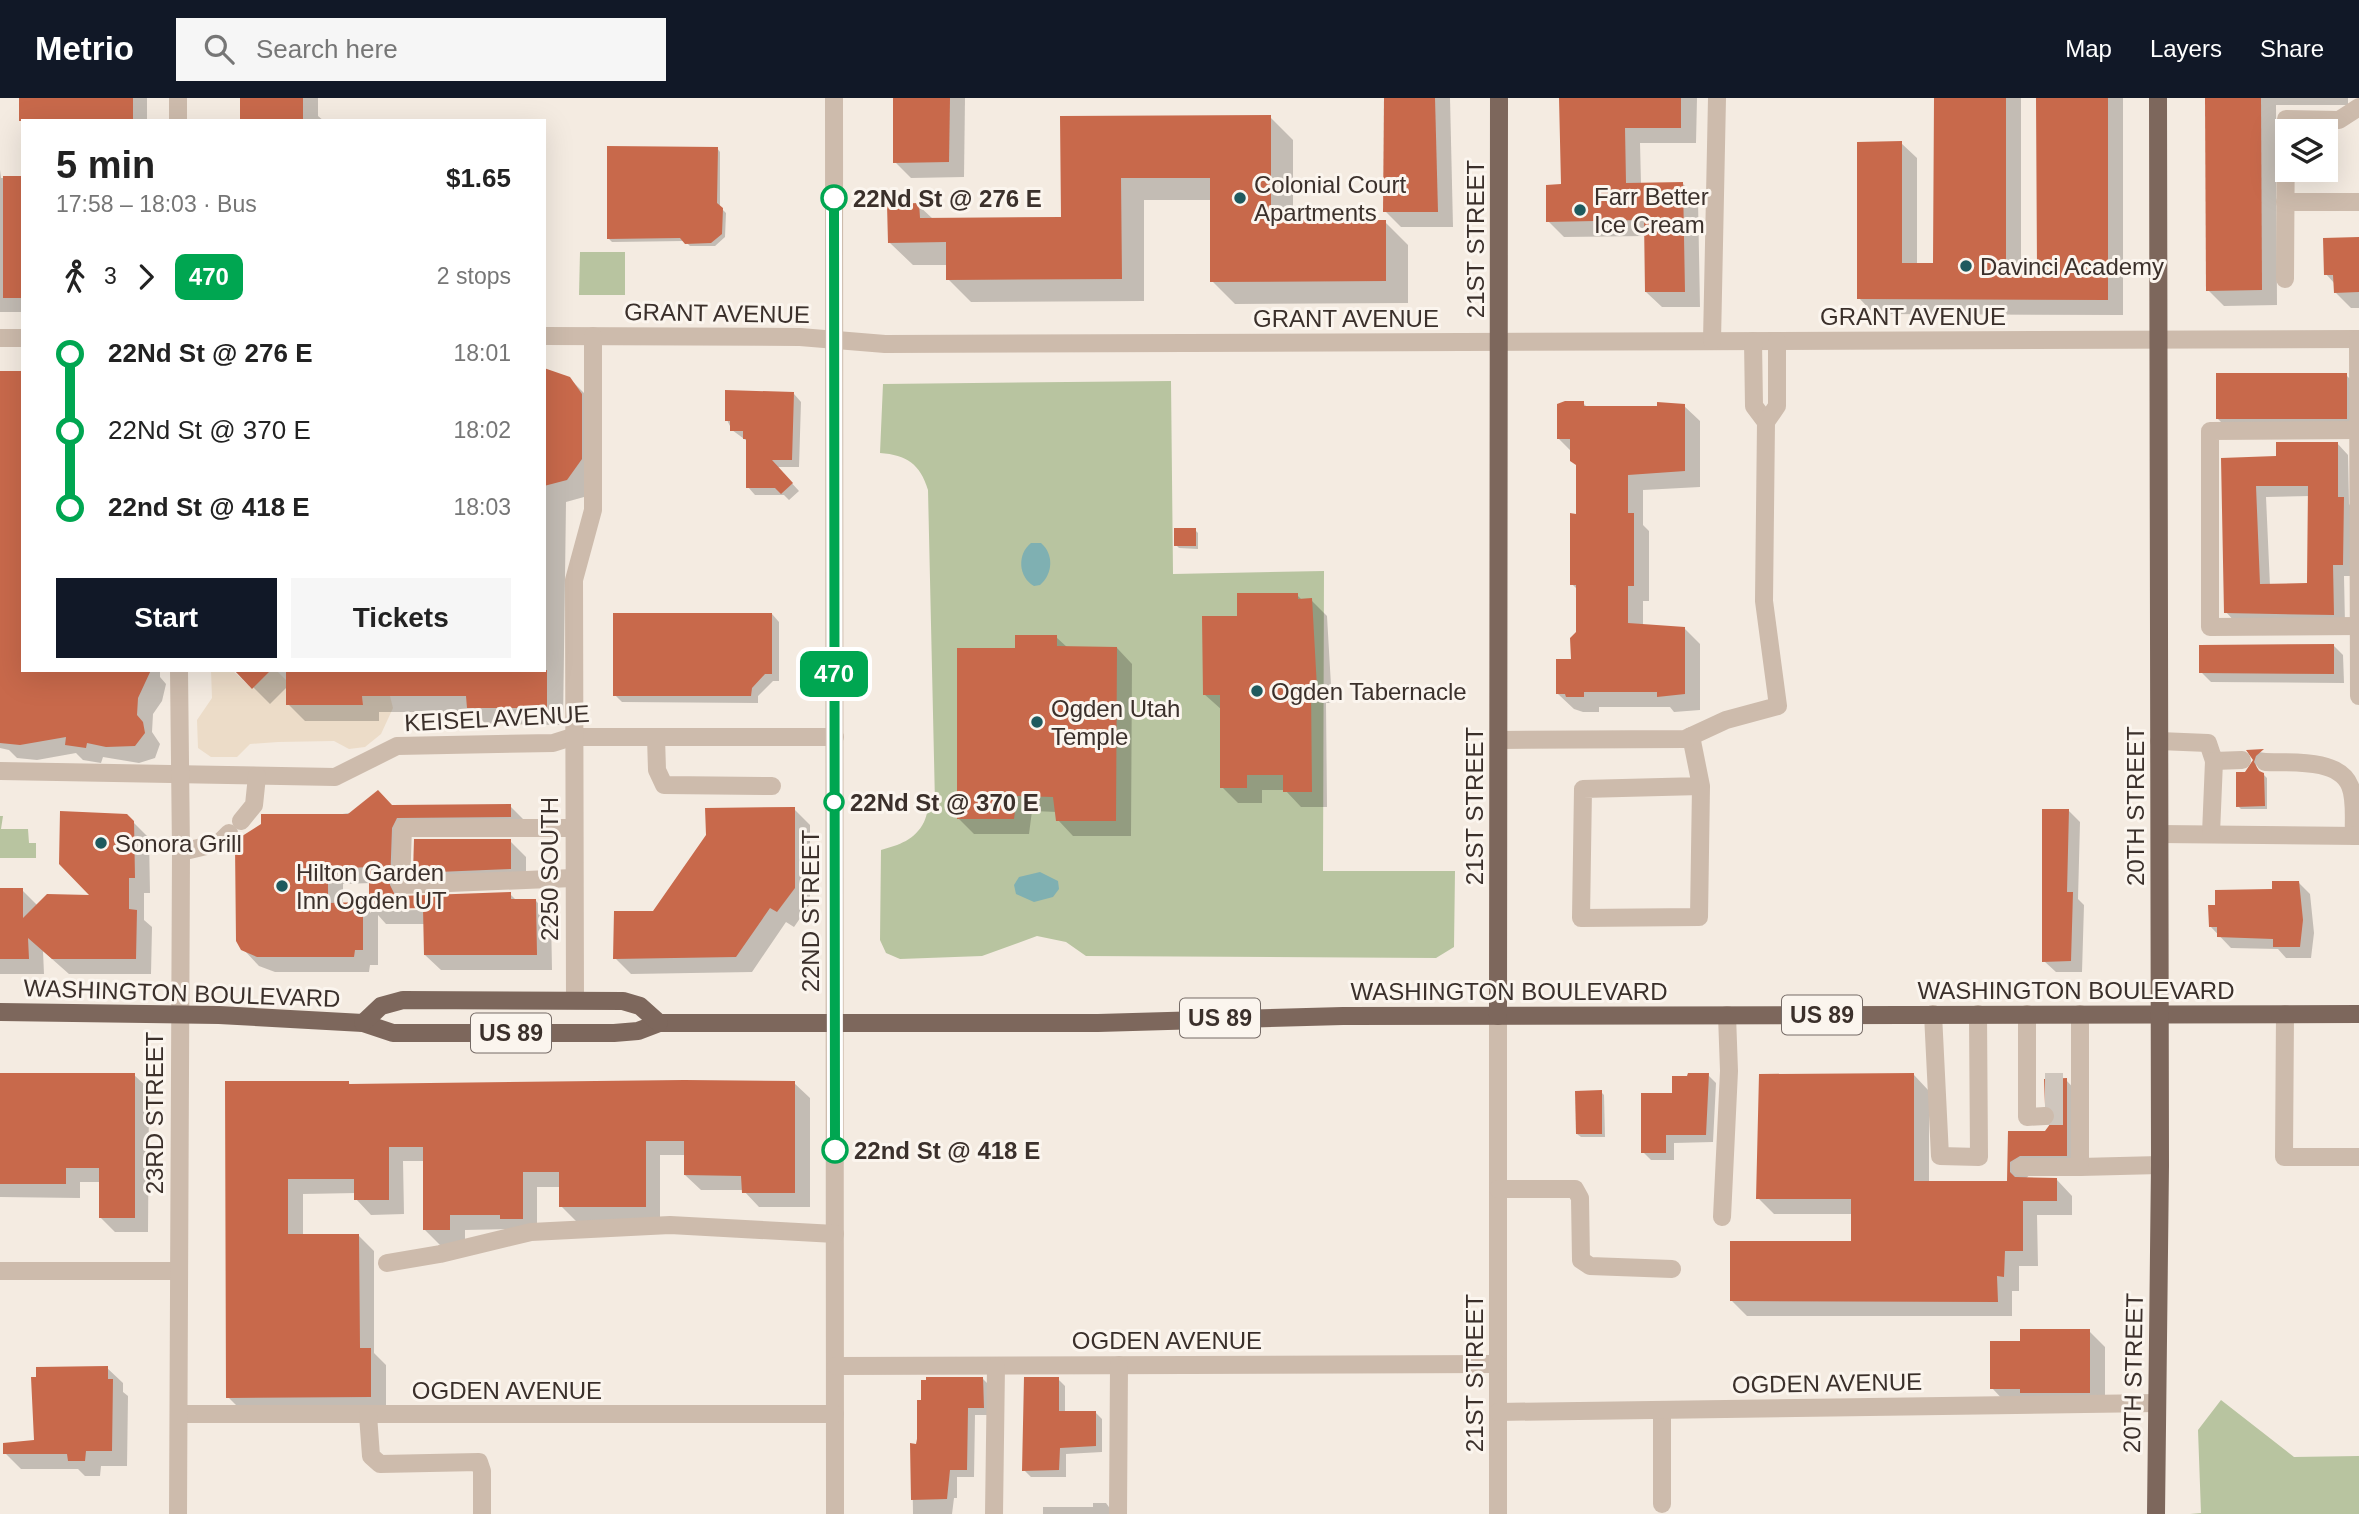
<!DOCTYPE html>
<html lang="en">
<head>
<meta charset="utf-8">
<style>
  :root { --surface:#fff; --page:#f6f6f6; --text:#222; --muted:#767676; --accent:#111827 }
  body { margin:0; font-family:Arial,sans-serif; background:var(--page); color:var(--text); height:100vh; display:flex; flex-direction:column; font-size:26px; white-space:nowrap }
  * { box-sizing:border-box; margin:0 }
  p { font-size:23px; color:var(--muted) }
  .icon { flex:none; width:38px; height:38px; fill:none; stroke:currentColor; stroke-width:2; stroke-linecap:round; stroke-linejoin:round }
  .map { position:relative; flex:1; overflow:hidden }
  .drawer { position:absolute; left:21px; top:21px; width:525px; height:553px; display:flex; flex-direction:column; background:var(--surface); border-radius:0px; box-shadow:0 7px 28px #0002 }
  .drawer>* { flex:none }
  .badge { padding:0 14px; border-radius:10px; font-size:24px; line-height:46px }
  .tools { position:absolute; left:2275px; top:21px; display:grid; gap:14px }
  .tools a { display:grid; place-items:center; width:63px; height:63px; border-radius:0px; background:var(--surface); box-shadow:0 7px 28px #0002; font-size:35px }
  .map>.badge { position:absolute; translate:-50% -50%; box-shadow:0 0 0 4px #fff }
  .legs { display:flex; align-items:center; gap:10px; height:77px; padding:0 35px; font-size:23px }
  .legs p { margin-inline-start:auto }
  .head { display:flex; align-items:center; justify-content:space-between; height:119px; padding:0 35px }
  h1 { font-size:38px; font-weight:700; line-height:52px }
  .primary-button { display:flex; gap:14px; margin-top:auto; padding:14px 35px }
  .primary-button a { flex:1; height:80px; border-radius:0px; background:var(--accent); color:#fff; font-size:28px; font-weight:700; line-height:80px; text-align:center }
  .primary-button a+a { background:var(--page); color:var(--text) }
  ul { padding:0 35px; list-style:none }
  li { display:flex; align-items:center; gap:24px; height:77px; font-size:26px }
  li i { display:grid; place-items:center; width:10px; height:100%; margin:0 9px; background:currentColor }
  li i::after { content:''; width:18px; height:18px; margin:-9px; border:5px solid; border-radius:50%; background:var(--surface) }
  li p { margin-inline-start:auto }
  li:first-child i { background:linear-gradient(#0000 50%,currentColor 0) }
  li:last-child i { background:linear-gradient(currentColor 50%,#0000 0) }
  header { display:flex; align-items:center; gap:42px; box-sizing:border-box; height:98px; padding:0 35px; background:var(--accent); color:#fff }
  header strong { font-size:33px }
  nav { display:flex; gap:38px; margin-inline-start:auto; font-size:24px }
  .search { width:490px; height:63px; background:var(--page); display:flex; align-items:center; gap:18px; box-sizing:border-box; padding:0 24px; border-radius:0px; color:var(--muted); font-size:26px }
  .map>svg:first-child { display:block }
</style>
</head>
<body>
<header>
<strong>Metrio</strong>
<div class="search"><svg class="icon" aria-label="search" viewBox="0 0 24 24"><circle cx="10" cy="10" r="6"/><path d="M15 15l6 6"/></svg>Search here</div>
<nav><a>Map</a><a>Layers</a><a>Share</a></nav>
</header>
<div class="map">
<svg width="2359" height="1416" viewBox="0 0 2359 1416">
  <rect width="100%" height="100%" fill="#f4ebe1"/>
  <g fill="#b8c4a0">
    <path d="M580 154H625V197H579Z"/>
    <path d="M1171 283 1173 476 1324 473 1323 773H1455L1454 849 1436 860 1086 858 1066 844 1037 838 982 858 900 861 886 855 880 842 881 752C899 747 915 742 924 724 928 716 926 710 935 705L928 392C920 366 907 357 880 355L883 286Z"/>
    <path d="M0 718H3L1 731H28L29 745H36V760H0Z"/>
    <path d="M2221 1302 2294 1359 2359 1358V1416H2190L2201 1415 2198 1332Z"/>
  </g>
  <path fill="#ecdcc8" d="M211 572H232L252 591 271 572H276L286 582 363 606 362 598H390L393 610 381 636 365 649 349 651 334 643 278 644 250 646 237 659H211L198 650 197 622 212 600Z"/>
  <g fill="#7fb0b2">
    <path d="M1031 445H1041C1054 456 1053 476 1040 487L1034 488C1018 479 1017 456 1031 445Z"/>
    <path d="M1040 774 1058 783 1059 791 1053 799 1034 804 1016 796 1014 787 1019 779Z"/>
  </g>
  <g fill="#0003" fill-rule="evenodd">
    <path d="M21 0H147V23H23V30Z"/>
    <path d="M241 0H318V18L324 23H242Z"/>
    <path d="M895 0H965L964 79 911 80 895 64Z"/>
    <path d="M1386 0H1450L1453 129H1401L1385 113Z"/>
    <path d="M1562 0H1697L1696 45H1640L1641 86H1683L1698 102 1700 209H1662L1646 194V138L1564 139 1548 123 1562 88Z"/>
    <path d="M1935 0H2021V172L2038 173V0H2123V217L1874 216 1859 200 1901 45 1917 60V167L1935 166Z"/>
    <path d="M2207 0H2348V7H2276L2277 207 2224 208 2208 192Z"/>
    <path d="M1270 19 1293 42V124H1385L1408 147V205L1235 206 1212 183 1211 102H1144V203L971 204 948 181V167H913L890 145 918 107 933 121H1063L1062 20Z"/>
    <path d="M717 50 720 54V109L726 115 725 139 715 148H690L685 143 612 144 608 140Z"/>
    <path d="M0 72 1 80H23V214H0Z"/>
    <path d="M2359 141V210H2351L2335 194V186L2326 176Z"/>
    <path d="M544 273 569 280 587 298 598 379 584 399 566 404 563 627 486 626 473 614H379V623H305L288 606V588L270 606 236 572H544Z"/>
    <path d="M0 275 23 572H160V579L166 586 162 603 153 616 152 634 160 646 155 660 139 665 103 659 101 665 83 662 76 655 37 662 17 660 9 652 0 650Z"/>
    <path d="M2346 277 2359 290V336H2233L2217 320Z"/>
    <path d="M794 296 801 304 799 369H777L799 393 789 402 784 397H755L748 389 747 343 732 332 727 322Z"/>
    <path d="M1583 305 1588 310 1684 308 1700 323V389L1643 392V427L1649 433V503H1643V528L1684 530 1700 546V612L1674 614 1670 609H1599V614H1583L1574 611 1558 596 1572 563 1577 535V491L1572 486 1577 417V368L1572 354 1558 340Z"/>
    <path d="M2337 345 2348 357 2349 406 2354 412 2353 478H2344L2345 527 2237 526 2226 514 2223 361 2278 359ZM2310 398 2309 487 2270 488 2266 399Z"/>
    <path d="M1195 432 1198 435V451L1179 450 1176 447Z"/>
    <path d="M1297 497 1302 502H1311L1327 518 1332 605H1326L1327 709H1301L1285 692H1262V705H1238L1222 689V612L1204 596 1239 520Z"/>
    <path d="M772 516 779 524V583H773L758 598V605L622 604 615 597Z"/>
    <path d="M1056 539 1068 550H1117L1132 566 1131 738H1073L1058 722V714L1032 713 1029 736H974L958 720Z"/>
    <path d="M2333 547 2343 557 2344 585 2211 584 2201 574Z"/>
    <path d="M2250 653 2266 655 2258 661 2256 669 2267 680V711H2241L2238 708 2246 676 2254 667V657Z"/>
    <path d="M510 708 526 724 413 736 407 746 405 800 510 796 517 803H536L551 819 552 872H441L425 857V826H386L378 817V867H370L369 874H275L259 868 243 851 237 749 246 736 263 727 393 709ZM371 785V815L362 806H343V786ZM384 809H418V812L384 813Z"/>
    <path d="M794 711 810 727V806L794 829 786 824 752 874 631 876 615 860 654 815Z"/>
    <path d="M2068 712 2080 724 2078 801 2084 807 2082 874H2056L2044 863Z"/>
    <path d="M126 717 149 740 150 795H144V822L152 829 151 876H69L43 853 44 876H0V793L22 792 38 808 94 798Z"/>
    <path d="M510 743 526 759V786L430 790 415 774Z"/>
    <path d="M2299 785 2310 796 2314 835 2311 860H2286L2278 851 2231 850 2210 828 2274 793Z"/>
    <path d="M0 977H134L149 991 148 1134H115L100 1119 101 1084H80V1100L0 1099Z"/>
    <path d="M1708 977 1716 985 1713 1044 1674 1045V1062H1651L1643 1054Z"/>
    <path d="M1914 977 1929 993V1085H2009V1035H2046L2058 1017 2047 1006 2066 982 2081 998 2082 1072H2035L2024 1082H2057L2072 1098V1117H2037L2038 1168H2019V1193H2012V1218H1747L1732 1203 1853 1145V1116H1774L1758 1100Z"/>
    <path d="M348 984 351 988 794 985 810 1000V1109H759L743 1092H701L685 1077V1057H660V1123H576L561 1108V1089H537V1135L512 1131 465 1132V1147H440L424 1131V1063H403L404 1116 371 1117 356 1101V1095L303 1096V1138H359L374 1153V1255L386 1267V1314H243L228 1299 226 985Z"/>
    <path d="M1601 994 1604 997 1605 1039H1581L1577 1036Z"/>
    <path d="M2089 1233 2105 1249V1310L2007 1306 1992 1290 2022 1245Z"/>
    <path d="M107 1270 123 1285V1294L128 1298 127 1368H101L100 1378H85L78 1371H21L5 1355 35 1344 37 1281Z"/>
    <path d="M983 1281 990 1288 991 1317H975L974 1379H957V1400H954L952 1416H913L912 1347H917Z"/>
    <path d="M1058 1281 1065 1288V1315L1095 1314 1102 1321V1354L1066 1356V1379H1031L1024 1372Z"/>
    <path d="M1093 1405H1106L1114 1416H1043V1409H1093Z"/>
  </g>
  <g fill="#c8694b" fill-rule="evenodd">
    <rect x="19" y="0" width="114" height="23"/>
    <rect x="240" y="0" width="63" height="23"/>
    <path d="M893 0H950L949 64 893 65Z"/>
    <path d="M1384 0H1435L1438 114H1383Z"/>
    <path d="M1559 0H1681V30H1625L1626 85 1683 84 1685 194H1645L1644 122 1546 124V87L1561 86Z"/>
    <path d="M1934 0H2006V169L2037 171 2036 0H2108V202L1857 201V44L1902 43V165H1933Z"/>
    <path d="M2205 0H2261L2262 192 2206 193Z"/>
    <path d="M1271 17V122H1386V183L1210 184V80H1121L1122 181 946 182V144L888 145 887 106 919 105 920 120 1061 119 1060 18Z"/>
    <path d="M607 48 718 49 717 105 723 110 722 136 711 145 685 146 680 140 607 141Z"/>
    <rect x="3" y="78" width="20" height="122"/>
    <path d="M2359 139V194L2334 195 2333 177H2324L2323 140Z"/>
    <path d="M544 270 570 279 582 296V361L567 382 544 388Z"/>
    <path d="M0 273H23V572H151L138 600 137 617 143 624 145 635 135 648 106 649 87 645 86 650 65 647 66 639 20 647 0 645Z"/>
    <rect x="2216" y="275" width="131" height="46"/>
    <path d="M725 292 794 294 792 362H772L793 385 781 396 775 390H746V341H743V333H730V323H725Z"/>
    <path d="M1565 303H1584V308H1657V304L1685 306V373L1628 377V415H1634V488H1628V525L1685 529V596L1657 599V594H1584V599H1566L1565 596H1556V561H1571L1570 540 1576 534V487H1570V415L1576 416V367L1570 363V341H1557V306Z"/>
    <path d="M2276 344H2338V399H2344L2343 467H2333L2334 517 2224 515 2221 360 2276 358ZM2256 388H2308L2307 485 2260 486Z"/>
    <rect x="1174" y="430" width="22" height="18"/>
    <path d="M1237 495H1298V501L1312 500 1317 590H1311L1312 694H1283V677H1247V690H1220V597H1203L1202 518H1237Z"/>
    <path d="M613 515H772V576H765L752 590 751 598H613Z"/>
    <path d="M1015 537H1057V548L1117 549 1116 723H1056L1053 699 1017 698 1014 721H957V550H1015Z"/>
    <path d="M2334 546V576L2199 575V547Z"/>
    <path d="M234 572H271L252 591Z"/>
    <path d="M286 572H547V610H467L466 598H362L363 607H286Z"/>
    <path d="M2264 651 2256 658 2254 664 2259 673 2264 675 2265 708 2236 709V674H2245L2253 662 2246 652Z"/>
    <path d="M378 692 392 707 511 706V719L397 720 392 730 390 787 395 797 401 798 511 794V801H536L537 857H424L423 810 369 811V769L328 771V805L363 804V852H355L354 859H257L241 852 236 843 235 748 239 740 261 726V716H348Z"/>
    <path d="M795 709V790L777 814 770 810 736 859 613 861 614 813H653L706 737 705 710Z"/>
    <path d="M2042 711H2069L2067 794H2073L2071 863 2042 864Z"/>
    <path d="M60 713 127 716 134 723 135 780H129V811L137 812 136 861H52L28 840 29 861H0V790H23V820L47 796 89 797 59 766Z"/>
    <path d="M414 741H511V771L413 775Z"/>
    <path d="M2272 783H2299L2303 822 2300 849H2273V841L2217 839V829H2209L2208 807H2215V792L2272 791Z"/>
    <path d="M0 975H135V1120H99V1070H66V1086H0Z"/>
    <path d="M1688 975H1709L1706 1037H1666V1055H1641V995H1672V978H1687Z"/>
    <path d="M1914 975V1083H2007L2008 1033H2045L2056 1018 2054 1011 2045 1007 2044 981 2067 980V1058H2020L2010 1064V1074L2015 1079 2057 1080V1103H2023V1153H2005L2004 1179 1997 1178 1998 1204 1730 1203V1143H1851V1101H1756L1759 976Z"/>
    <path d="M684 982 795 983V1095H742L741 1078 684 1077V1043H646V1109H559V1074H523V1121H500V1117H450V1132H423V1049H389V1102H354V1081H288V1136H359L360 1250H371V1299L226 1300 225 983H349V986Z"/>
    <path d="M1602 992V1036H1576L1575 993Z"/>
    <path d="M2020 1231H2090V1295H2020V1291H1990V1243H2020Z"/>
    <path d="M108 1268V1281H113L112 1353H86L85 1363H68L67 1356H3V1345L34 1342 31 1279H36V1269Z"/>
    <path d="M926 1279H983L984 1310H968L967 1372H950L947 1401 911 1402 910 1345 916 1346 917 1341V1302H921V1282H926Z"/>
    <path d="M1024 1279H1059V1313H1096V1348L1060 1350 1059 1372 1022 1373Z"/>
  </g>
  <g fill="none" stroke-linecap="round" stroke-linejoin="round">
    <g stroke="#cfc6bd" stroke-width="18" stroke-dasharray="18 9" stroke-linecap="butt">
      <path d="M2045 984H2067"/>
      <path d="M2045 1001H2067"/>
      <path d="M2045 1018H2067"/>
    </g>
    <g stroke="#cdbbac" stroke-width="18">
      <path d="M178 0V23"/>
      <path d="M834 0 835 1416"/>
      <path d="M2285 104H2359"/>
      <path d="M2285 181 2286 21 2339 22 2359 9"/>
      <path d="M544 238 800 239 885 246 2359 241"/>
      <path d="M0 240H23"/>
      <path d="M2358 241 2359 598"/>
      <path d="M1712 243 1717 0"/>
      <path d="M1753 243 1754 308 1766 324"/>
      <path d="M2359 332 2210 333V529L2359 528"/>
      <path d="M1691 638 1701 688 1699 819 1581 820 1583 691 1701 688"/>
      <path d="M656 639 657 672 664 687 772 688"/>
      <path d="M1499 642 1685 641 1726 622 1778 608 1764 503 1766 324 1777 308V243"/>
      <path d="M2159 643 2208 645 2214 663 2242 662"/>
      <path d="M2265 664C2291 665 2339 660 2350 688 2356 702 2353 723 2354 738"/>
      <path d="M0 673 335 679 397 648 553 645 572 639H835"/>
      <path d="M241 723 254 707 257 678"/>
      <path d="M573 730H403L401 787 573 780"/>
      <path d="M2160 736 2359 738"/>
      <path d="M2211 736 2214 663"/>
      <path d="M181 754 219 745 229 735"/>
      <path d="M575 902 574 482 593 412V238"/>
      <path d="M1933 916 1940 1058 1979 1059 1978 916"/>
      <path d="M2027 916V1019L2045 1018"/>
      <path d="M2080 916V1069L2160 1067"/>
      <path d="M2285 916 2284 1059H2359"/>
      <path d="M1498 918V1416"/>
      <path d="M2020 1069H2080"/>
      <path d="M1498 1091H1575L1580 1100 1581 1162 1590 1168 1672 1171"/>
      <path d="M1722 1119 1729 973 1727 917"/>
      <path d="M387 1165 440 1156 531 1134 670 1127 835 1136"/>
      <path d="M0 1173H178"/>
      <path d="M836 1268 1498 1266"/>
      <path d="M1662 1312V1406"/>
      <path d="M1498 1314 2156 1305"/>
      <path d="M179 1316H835"/>
      <path d="M368 1317 371 1358 380 1366 479 1364 482 1373V1416"/>
      <path d="M178 1416 181 754 179 572"/>
      <path d="M994 1416 996 1268"/>
      <path d="M1118 1416 1119 1267"/>
    </g>
    <g stroke="#7d675c" stroke-width="18">
      <path d="M0 914 219 917 363 925 393 935H614L638 933 659 925H1098L1343 918 2359 916"/>
      <path d="M1498 918 1499 0"/>
      <path d="M363 925 381 908 403 902 623 903 640 908 659 925"/>
      <path d="M2156 1416 2160 1067 2158 0"/>
    </g>
  </g>
  <g fill="none" stroke-linecap="round" stroke-linejoin="round">
    <defs>
      <path id="line-1" d="M834 100 835 1052"/>
    </defs>
    <use href="#line-1" stroke="#fff" stroke-width="16"/>
    <use href="#line-1" stroke="#00a651" stroke-width="10"/>
  </g>
  <g fill="#fff" stroke="#00a651" stroke-width="3.5">
    <circle cx="834" cy="100" r="12"/>
    <circle cx="834" cy="704" r="9"/>
    <circle cx="835" cy="1052" r="12"/>
  </g>
  <g fill="#1f5a5e" stroke="#fbf5ee" stroke-width="2.5">
    <circle cx="1240" cy="100" r="7"/>
    <circle cx="1580" cy="112" r="7"/>
    <circle cx="1966" cy="168" r="7"/>
    <circle cx="1257" cy="593" r="7"/>
    <circle cx="1037" cy="624" r="7"/>
    <circle cx="101" cy="745" r="7"/>
    <circle cx="282" cy="788" r="7"/>
  </g>
  <g text-anchor="middle" dominant-baseline="central" stroke-width="6" stroke-linejoin="round" paint-order="stroke">
    <g fill="#fbf5ee" stroke="#756b66" stroke-width="2">
      <rect x="1782" y="897.5" width="80" height="39" rx="5"/>
      <rect x="1180" y="900.5" width="80" height="39" rx="5"/>
      <rect x="471" y="915.5" width="80" height="39" rx="5"/>
    </g>
    <g font-size="23" font-weight="bold" fill="#3b302b">
      <text x="1822" y="917">US 89</text>
      <text x="1220" y="920">US 89</text>
      <text x="511" y="935">US 89</text>
    </g>
    <g font-size="24" fill="#3b302b" stroke="#fbf5ee" text-anchor="start">
      <text x="1254" y="86">Colonial Court<tspan x="1254" dy="28">Apartments</tspan></text>
      <text x="1594" y="98">Farr Better<tspan x="1594" dy="28">Ice Cream</tspan></text>
      <text x="1980" y="168">Davinci Academy</text>
      <text x="1271" y="593">Ogden Tabernacle</text>
      <text x="1051" y="610">Ogden Utah<tspan x="1051" dy="28">Temple</tspan></text>
      <text x="115" y="745">Sonora Grill</text>
      <text x="296" y="774">Hilton Garden<tspan x="296" dy="28">Inn Ogden UT</tspan></text>
    </g>
    <g font-size="24" font-weight="bold" fill="#3b302b" stroke="#fbf5ee" text-anchor="start">
      <text x="853" y="100">22Nd St @ 276 E</text>
      <text x="850" y="704">22Nd St @ 370 E</text>
      <text x="854" y="1052">22nd St @ 418 E</text>
    </g>
    <g font-size="24" fill="#3b302b" stroke="#fbf5ee">
      <text transform="translate(1475 141) rotate(-90)">21ST STREET</text>
      <text transform="translate(717 215) rotate(1)">GRANT AVENUE</text>
      <text x="1913" y="218">GRANT AVENUE</text>
      <text x="1346" y="220">GRANT AVENUE</text>
      <text transform="translate(497 620) rotate(-3)">KEISEL AVENUE</text>
      <text transform="translate(1474 708) rotate(-90)">21ST STREET</text>
      <text transform="translate(2135 708) rotate(-90)">20TH STREET</text>
      <text transform="translate(549 771) rotate(-90)">2250 SOUTH</text>
      <text transform="translate(810 813) rotate(-90)">22ND STREET</text>
      <text x="2076" y="892">WASHINGTON BOULEVARD</text>
      <text x="1509" y="893">WASHINGTON BOULEVARD</text>
      <text transform="translate(182 895) rotate(2)">WASHINGTON BOULEVARD</text>
      <text transform="translate(154 1015) rotate(-90)">23RD STREET</text>
      <text x="1167" y="1242">OGDEN AVENUE</text>
      <text transform="translate(1474 1275) rotate(-90)">21ST STREET</text>
      <text transform="translate(2133 1275) rotate(-89)">20TH STREET</text>
      <text transform="translate(1827 1285) rotate(-1)">OGDEN AVENUE</text>
      <text x="507" y="1292">OGDEN AVENUE</text>
    </g>
  </g>
</svg>
<div class="tools">
<a><svg class="icon" aria-label="layers" viewBox="0 0 24 24"><path d="M12 4l9 5-9 5-9-5zM3 14l9 5 9-5"/></svg></a>
</div>
<b class="badge" style="left:834px;top:576px;background:#00a651;color:#fff">470</b>
<section class="drawer">
<div class="head"><div><h1>5 min</h1><p>17:58 – 18:03 · Bus</p></div><b>$1.65</b></div>
<div class="legs"><svg class="icon" aria-label="walk" viewBox="0 0 24 24"><circle cx="13" cy="4" r="2"/><path d="M13 8l-2 6 4 7M11 14l-3 7M7 12l3-4h3l4 4"/></svg>3<svg class="icon" aria-label="forward" viewBox="0 0 24 24"><path d="M9 5l7 7-7 7"/></svg><b class="badge" style="background:#00a651;color:#fff">470</b><p>2 stops</p></div>
<ul>
<li><i style="color:#00a651"></i><b>22Nd St @ 276 E</b><p>18:01</p></li>
<li><i style="color:#00a651"></i><span>22Nd St @ 370 E</span><p>18:02</p></li>
<li><i style="color:#00a651"></i><b>22nd St @ 418 E</b><p>18:03</p></li>
</ul>
<div class="primary-button"><a>Start</a><a>Tickets</a></div>
</section>
</div>
</body>
</html>
